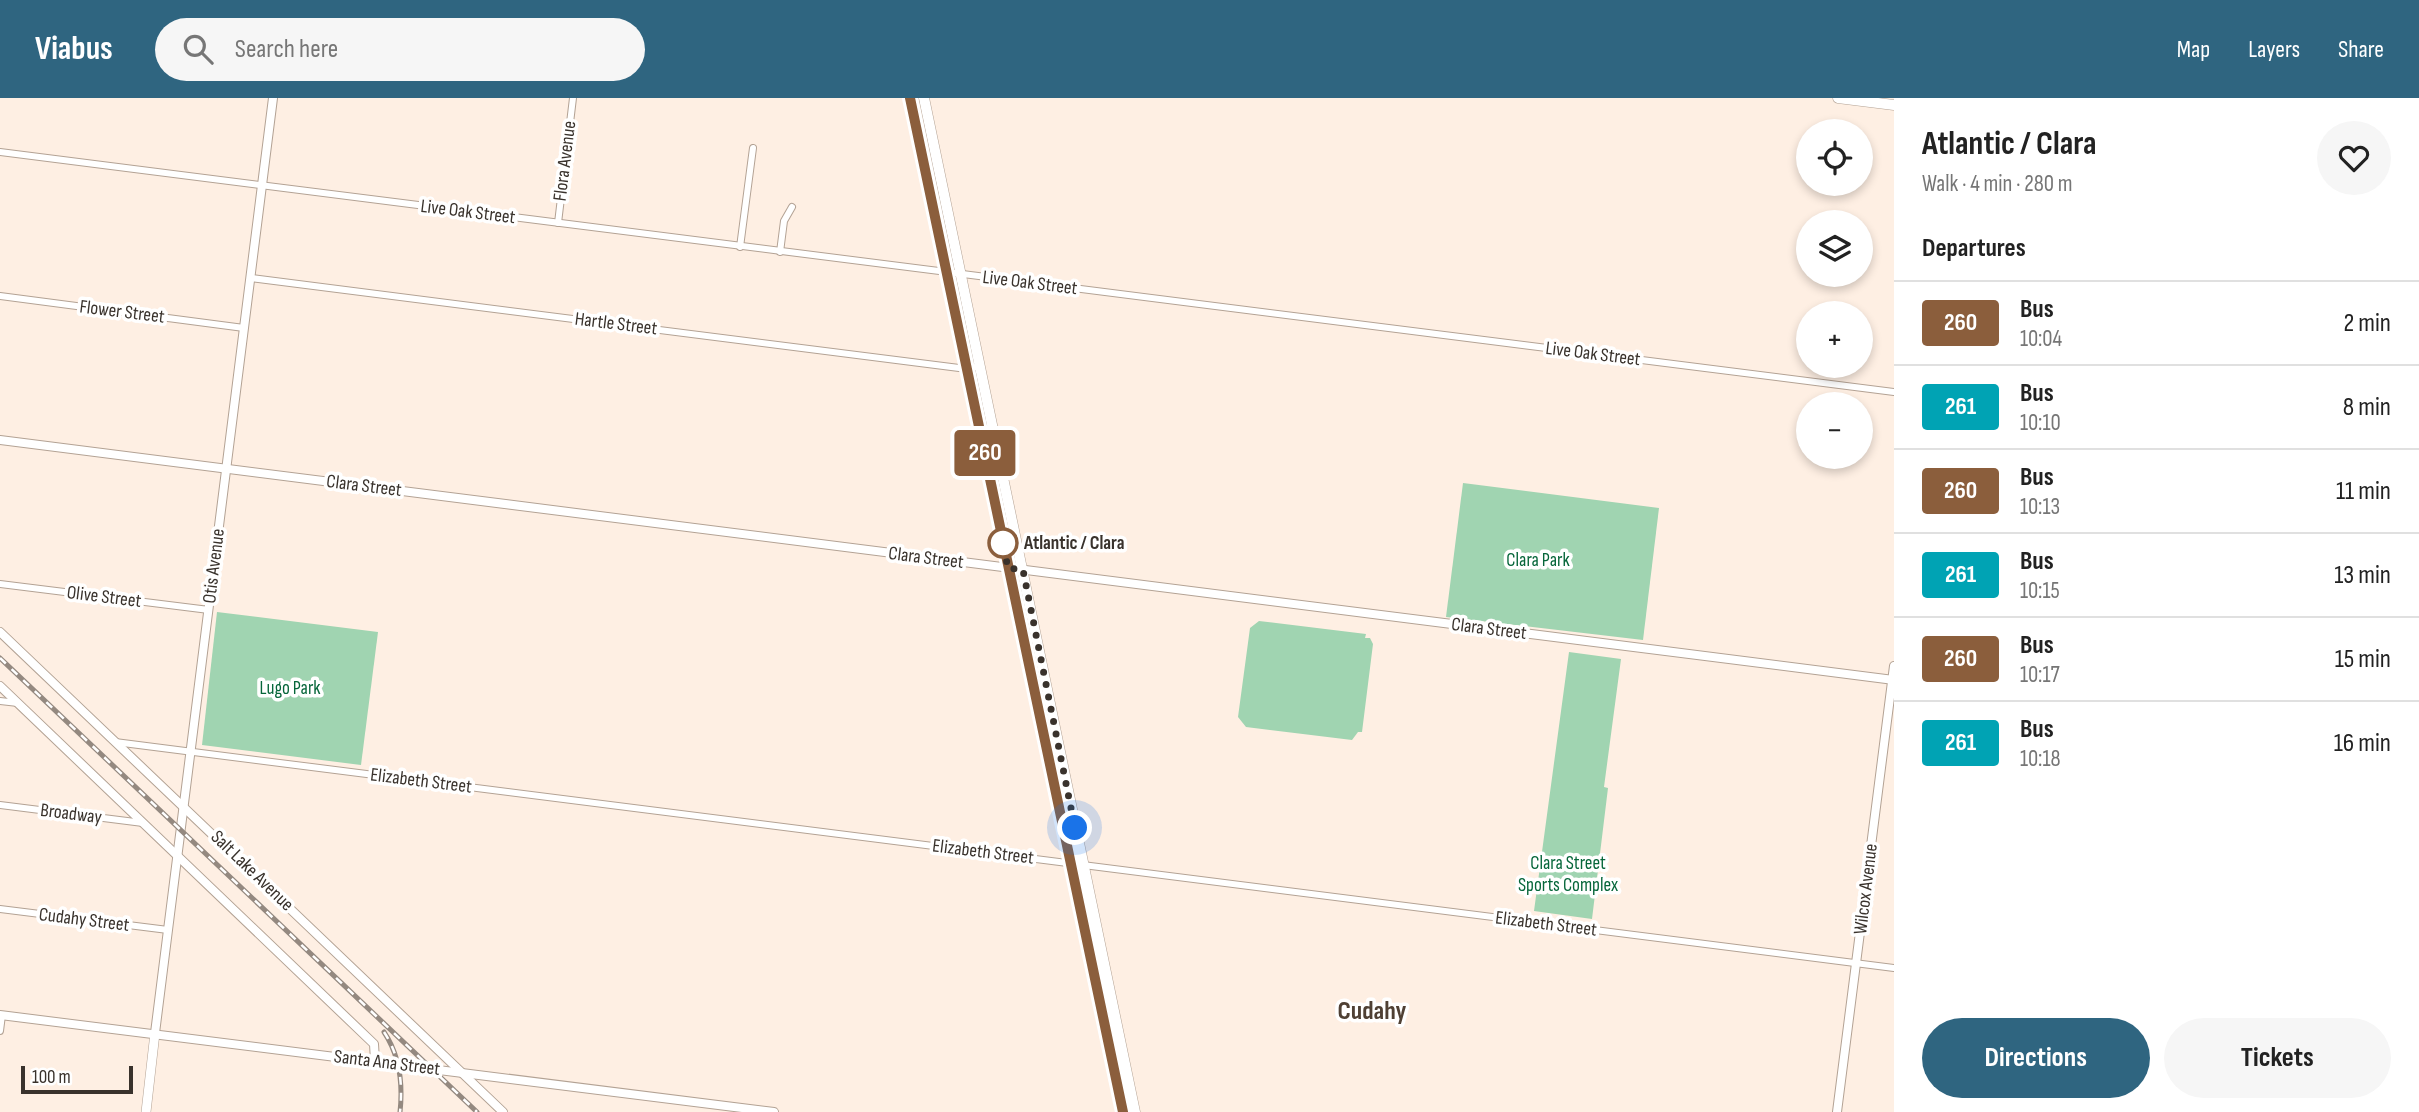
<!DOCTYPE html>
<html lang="en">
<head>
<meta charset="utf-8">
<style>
  :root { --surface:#fff; --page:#f6f6f6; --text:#222; --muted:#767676; --line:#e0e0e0; --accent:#2f6580 }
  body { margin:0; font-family:"Sofia Sans Condensed",sans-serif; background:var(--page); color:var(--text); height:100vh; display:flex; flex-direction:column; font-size:26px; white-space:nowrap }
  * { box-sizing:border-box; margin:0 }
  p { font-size:23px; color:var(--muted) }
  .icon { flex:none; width:38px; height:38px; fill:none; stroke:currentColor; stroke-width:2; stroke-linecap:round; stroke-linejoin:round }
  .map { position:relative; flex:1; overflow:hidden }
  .details { display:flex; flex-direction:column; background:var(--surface); width:525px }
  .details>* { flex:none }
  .badge { padding:0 14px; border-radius:5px; font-size:24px; line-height:46px }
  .fabs { position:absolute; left:1796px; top:21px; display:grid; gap:14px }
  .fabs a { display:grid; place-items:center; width:77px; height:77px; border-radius:50%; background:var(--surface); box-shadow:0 4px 10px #0003; font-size:35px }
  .scale { position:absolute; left:21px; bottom:18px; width:112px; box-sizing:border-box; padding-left:7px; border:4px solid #39322c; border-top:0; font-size:19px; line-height:24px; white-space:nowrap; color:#39322c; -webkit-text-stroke:5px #fff; paint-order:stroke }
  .you { position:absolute; width:35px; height:35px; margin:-18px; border:5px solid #fff; border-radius:50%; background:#1a73e8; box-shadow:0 0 0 10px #1a73e833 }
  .map>.badge { position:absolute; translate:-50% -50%; box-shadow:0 0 0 4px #fff }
  h2 { padding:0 28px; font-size:26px; line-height:63px }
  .round { display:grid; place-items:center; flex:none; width:74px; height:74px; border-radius:37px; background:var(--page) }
  .summary { display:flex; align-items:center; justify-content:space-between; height:119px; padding:0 28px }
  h1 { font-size:33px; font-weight:700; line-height:52px }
  .button { display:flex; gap:14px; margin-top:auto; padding:14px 28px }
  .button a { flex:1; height:80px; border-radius:42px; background:var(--accent); color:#fff; font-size:28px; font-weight:700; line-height:80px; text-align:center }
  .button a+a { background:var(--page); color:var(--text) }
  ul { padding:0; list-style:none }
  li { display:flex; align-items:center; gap:21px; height:84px; padding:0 28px; border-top:2px solid var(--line) }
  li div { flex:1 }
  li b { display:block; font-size:26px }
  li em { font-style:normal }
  li .badge { min-width:77px; font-weight:700; text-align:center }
  header { display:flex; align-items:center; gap:42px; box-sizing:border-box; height:98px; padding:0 35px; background:var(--accent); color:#fff }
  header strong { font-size:33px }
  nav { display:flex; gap:38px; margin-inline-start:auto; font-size:24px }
  .search { width:490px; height:63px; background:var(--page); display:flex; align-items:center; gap:18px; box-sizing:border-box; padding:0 24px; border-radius:38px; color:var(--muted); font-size:26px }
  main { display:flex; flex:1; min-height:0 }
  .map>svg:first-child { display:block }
</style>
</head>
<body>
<header>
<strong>Viabus</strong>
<div class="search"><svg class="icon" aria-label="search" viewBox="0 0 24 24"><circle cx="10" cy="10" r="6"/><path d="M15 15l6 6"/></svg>Search here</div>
<nav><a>Map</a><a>Layers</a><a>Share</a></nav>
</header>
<main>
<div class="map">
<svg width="1894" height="1014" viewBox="0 0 1894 1014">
  <rect width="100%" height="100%" fill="#feefe3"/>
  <g fill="#a0d4b1">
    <path d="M1463 385 1659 410 1643 542 1446 519Z"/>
    <path d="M217 514 378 534 361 667 202 647Z"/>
    <path d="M1259 523 1366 536 1365 540H1370L1373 546 1362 634H1358L1352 642 1246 629 1238 619 1250 530Z"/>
    <path d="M1569 554 1621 561 1604 689 1608 690 1592 821 1534 813Z"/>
  </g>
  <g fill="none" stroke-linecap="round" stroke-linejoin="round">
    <defs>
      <g id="minor">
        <path d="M0 54 1894 294"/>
        <path d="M558 125 573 0"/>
        <path d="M740 149 753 50"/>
        <path d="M780 154 784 123 792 109"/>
        <path d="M251 180 967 271 980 268"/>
        <path d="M0 198 244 230"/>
        <path d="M0 486 209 512"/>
        <path d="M0 603 18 605"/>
        <path d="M115 644 1894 870"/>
        <path d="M0 707 143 725"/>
        <path d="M0 811 168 832"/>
        <path d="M0 933 2 917"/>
      </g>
      <g id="tertiary">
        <path d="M0 342 1894 582"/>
        <path d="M0 534 503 1014"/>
        <path d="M0 588 374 946 375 963"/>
        <path d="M0 917 774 1014"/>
        <path d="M155 935 273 0"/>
        <path d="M1837 1014 1894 568"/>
      </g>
      <path id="secondary" d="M146 1014 155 935"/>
      <g id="primary">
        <path d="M910 0 1123 1014"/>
        <path d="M924 0 1135 1014"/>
        <path d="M1838 0 1894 7"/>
      </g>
    </defs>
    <use href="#minor" stroke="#b3a294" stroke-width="8"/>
    <use href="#tertiary" stroke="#b3a294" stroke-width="10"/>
    <use href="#secondary" stroke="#b3a294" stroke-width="10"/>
    <use href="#primary" stroke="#b3a294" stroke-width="11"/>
    <use href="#minor" stroke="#fff" stroke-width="6"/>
    <use href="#tertiary" stroke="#fff" stroke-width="8"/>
    <use href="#secondary" stroke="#fff" stroke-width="9"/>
    <use href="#primary" stroke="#fff" stroke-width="10"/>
    <defs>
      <g id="rail">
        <path d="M0 560 477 1014"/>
        <path d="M384 934C400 958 403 986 400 1014"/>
      </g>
    </defs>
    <use href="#rail" stroke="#948980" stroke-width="5"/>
    <use href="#rail" stroke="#fff" stroke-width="2.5" stroke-dasharray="8" stroke-linecap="butt"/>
  </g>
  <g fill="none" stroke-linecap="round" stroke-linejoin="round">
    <defs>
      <path id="line" d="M910 0 1123 1014"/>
    </defs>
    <use href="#line" stroke="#fff" stroke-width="16"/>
    <use href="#line" stroke="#8b5e3c" stroke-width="10"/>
    <path stroke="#39322c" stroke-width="7" stroke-dasharray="0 12.6" d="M1003 445 1002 442 1008 470 1023 472 1075 730"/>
  </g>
  <circle fill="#fff" stroke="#8b5e3c" stroke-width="3.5" cx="1003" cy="445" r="14"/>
  <g text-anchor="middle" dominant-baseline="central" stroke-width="7" stroke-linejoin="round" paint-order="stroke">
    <g font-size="19" fill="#39322c" stroke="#fff">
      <text transform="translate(565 63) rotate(-83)">Flora Avenue</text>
      <text transform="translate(468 114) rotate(7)">Live Oak Street</text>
      <text transform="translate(1030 185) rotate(7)">Live Oak Street</text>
      <text transform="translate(122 214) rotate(7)">Flower Street</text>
      <text transform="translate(616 226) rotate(7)">Hartle Street</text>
      <text transform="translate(1593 256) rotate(7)">Live Oak Street</text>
      <text transform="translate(364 388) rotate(7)">Clara Street</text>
      <text transform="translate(926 460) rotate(7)">Clara Street</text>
      <text transform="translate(214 468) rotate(-83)">Otis Avenue</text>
      <text transform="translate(104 499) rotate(7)">Olive Street</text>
      <text transform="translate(1489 531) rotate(7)">Clara Street</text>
      <text transform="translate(421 683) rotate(7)">Elizabeth Street</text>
      <text transform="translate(71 716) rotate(7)">Broadway</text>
      <text transform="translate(983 754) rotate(7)">Elizabeth Street</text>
      <text transform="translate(252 773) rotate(44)">Salt Lake Avenue</text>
      <text transform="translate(1866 791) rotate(-83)">Wilcox Avenue</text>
      <text transform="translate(84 822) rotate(7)">Cudahy Street</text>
      <text transform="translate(1546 826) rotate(7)">Elizabeth Street</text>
      <text transform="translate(387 965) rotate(7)">Santa Ana Street</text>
    </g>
    <g font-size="19" font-weight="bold" fill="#39322c" stroke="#fff" text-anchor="start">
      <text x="1024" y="445">Atlantic / Clara</text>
    </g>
    <g font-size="19" fill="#06663a" stroke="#fff">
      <text x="1538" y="462">Clara Park</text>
      <text x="290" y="590">Lugo Park</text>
      <text x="1568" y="765">Clara Street<tspan x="1568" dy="22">Sports Complex</tspan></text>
    </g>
    <g font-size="26" font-weight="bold" fill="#4f4034" stroke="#fff">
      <text x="1372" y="913">Cudahy</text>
    </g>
  </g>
</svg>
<div class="fabs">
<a><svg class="icon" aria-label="locate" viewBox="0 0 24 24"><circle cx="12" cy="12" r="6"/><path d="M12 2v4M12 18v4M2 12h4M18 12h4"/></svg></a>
<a><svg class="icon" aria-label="layers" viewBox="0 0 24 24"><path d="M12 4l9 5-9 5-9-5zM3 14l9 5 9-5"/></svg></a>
<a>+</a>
<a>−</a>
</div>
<div class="scale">100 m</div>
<div class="you" style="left:1075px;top:730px"></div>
<b class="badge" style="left:985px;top:355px;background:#8b5e3c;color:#fff">260</b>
</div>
<section class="details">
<div class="summary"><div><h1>Atlantic / Clara</h1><p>Walk · 4 min · 280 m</p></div><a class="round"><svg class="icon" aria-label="heart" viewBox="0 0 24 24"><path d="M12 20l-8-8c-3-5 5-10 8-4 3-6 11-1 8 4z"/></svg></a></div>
<h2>Departures</h2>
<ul>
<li><span class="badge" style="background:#8b5e3c;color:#fff">260</span><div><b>Bus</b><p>10:04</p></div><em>2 min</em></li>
<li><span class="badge" style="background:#00a3b4;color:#fff">261</span><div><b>Bus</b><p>10:10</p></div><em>8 min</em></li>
<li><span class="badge" style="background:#8b5e3c;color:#fff">260</span><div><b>Bus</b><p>10:13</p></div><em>11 min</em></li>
<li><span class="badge" style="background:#00a3b4;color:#fff">261</span><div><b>Bus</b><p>10:15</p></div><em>13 min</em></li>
<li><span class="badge" style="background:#8b5e3c;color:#fff">260</span><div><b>Bus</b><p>10:17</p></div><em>15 min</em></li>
<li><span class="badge" style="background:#00a3b4;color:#fff">261</span><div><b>Bus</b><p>10:18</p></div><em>16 min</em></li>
</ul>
<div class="button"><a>Directions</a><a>Tickets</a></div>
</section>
</main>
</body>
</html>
